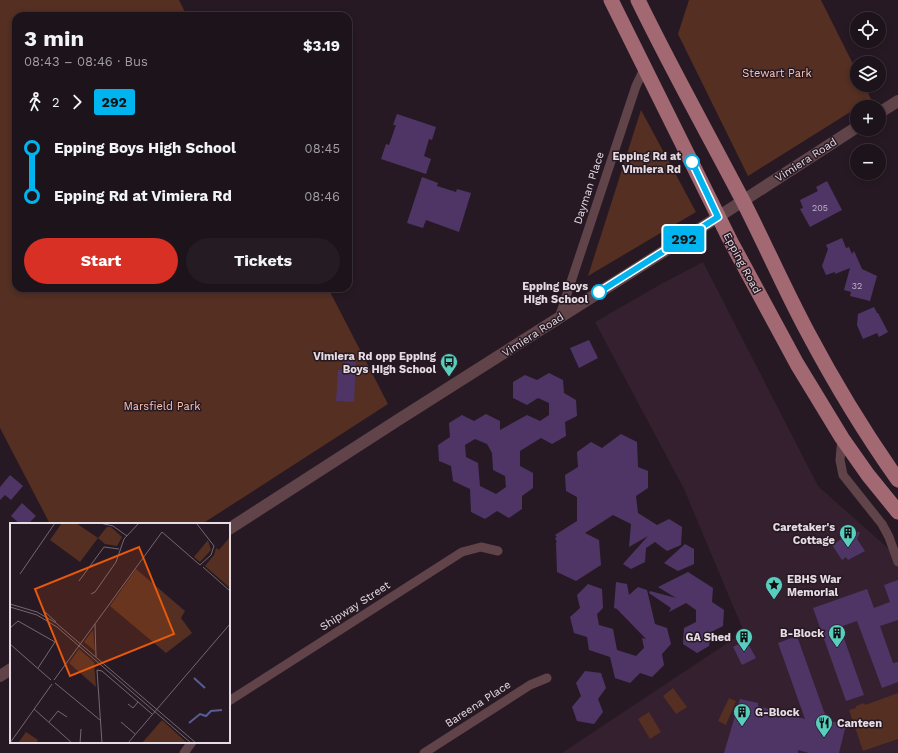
<!DOCTYPE html>
<html lang="en">
<head>
<meta charset="utf-8">
<style>
  :root { --surface:#1d131a; --page:#251c23; --text:#f1f3f6; --muted:#a09ea2; --line:#3b3239; --accent:#d93025 }
  body { margin:0; font-family:"Work Sans",sans-serif; background:var(--page); color:var(--text); height:100vh; display:flex; flex-direction:column; font-size:15px; white-space:nowrap }
  * { box-sizing:border-box; margin:0 }
  p { font-size:13px; color:var(--muted) }
  .icon { flex:none; width:22px; height:22px; fill:none; stroke:currentColor; stroke-width:2; stroke-linecap:round; stroke-linejoin:round }
  .map { position:relative; flex:1; overflow:hidden }
  .drawer { position:absolute; left:12px; top:12px; width:340px; height:280px; display:flex; flex-direction:column; background:var(--surface); border-radius:12px; box-shadow:0 2px 6px #0003,0 0 0 1px var(--line) }
  .drawer>* { flex:none }
  .badge { padding:0 8px; border-radius:3px; font-size:14px; line-height:26px }
  .controls { position:absolute; left:850px; top:12px; display:grid; gap:8px }
  .controls a { display:grid; place-items:center; width:36px; height:36px; border-radius:50%; background:var(--surface); box-shadow:0 2px 6px #0003,0 0 0 1px var(--line); font-size:20px }
  .map>.badge { position:absolute; translate:-50% -50%; box-shadow:0 0 0 2px #fff }
  .legs { display:flex; align-items:center; gap:6px; height:44px; padding:0 12px; font-size:13px }
  .legs p { margin-inline-start:auto }
  .overview { display:flex; align-items:center; justify-content:space-between; height:68px; padding:0 12px }
  h1 { font-size:22px; font-weight:700; line-height:30px }
  .button { display:flex; gap:8px; margin-top:auto; padding:8px 12px }
  .button a { flex:1; height:46px; border-radius:24px; background:var(--accent); color:#fff; font-size:16px; font-weight:700; line-height:46px; text-align:center }
  .button a+a { background:var(--page); color:var(--text) }
  ul { padding:0 12px; list-style:none }
  li { display:flex; align-items:center; gap:14px; height:48px; font-size:15px }
  li i { display:grid; place-items:center; width:6px; height:100%; margin:0 5px; background:currentColor }
  li i::after { content:''; width:10px; height:10px; margin:-5px; border:3px solid; border-radius:50%; background:var(--surface) }
  li p { margin-inline-start:auto }
  li:first-child i { background:linear-gradient(#0000 50%,currentColor 0) }
  li:last-child i { background:linear-gradient(currentColor 50%,#0000 0) }
  .map>svg:first-child { display:block }
</style>
</head>
<body>
<div class="map">
<svg width="898" height="753" viewBox="0 0 898 753">
  <rect width="100%" height="100%" fill="#271923"/>
  <path fill="#34202e" d="M703 262 818 486 898 557V753H562L744 632 684 489 595 322 661 284Z"/>
  <g fill="#542f22">
    <path d="M0 0H179L187 16H16V288H328L388 404 202 524H50L0 428Z"/>
    <path d="M689 0H821L857 72V85H864L871 99 748 176 678 34Z"/>
    <path d="M641 110 696 212 588 276Z"/>
    <path d="M673 688 687 707 676 714 663 696Z"/>
    <path d="M898 693V739L863 751 849 710 856 708V706L864 703 865 705Z"/>
    <path d="M729 698 736 701 726 725 718 721Z"/>
    <path d="M649 712 661 732 650 739 638 719Z"/>
  </g>
  <g fill="#4f3566" fill-rule="evenodd">
    <path d="M397 114 436 127 432 140 429 139 424 156 431 159 426 174 381 159 386 144 389 145 396 125H393Z"/>
    <path d="M422 177 438 183 437 186 456 192 457 189 471 193 459 232 426 220 423 228 407 223Z"/>
    <path d="M827 181 842 210 810 227 800 209 803 208 800 200 818 191 816 187Z"/>
    <path d="M842 238 846 248 849 247 852 254 854 251 862 269 877 276 870 301 850 296 851 292 844 290 850 268 835 274V272L826 275 822 266 828 249 826 245Z"/>
    <path d="M874 307 877 313H878L888 332 879 337 877 333 863 339 857 325 858 314Z"/>
    <path d="M589 340 598 358 579 368 570 348Z"/>
    <path d="M345 358 356 359 354 402 336 401 338 370H344Z"/>
    <path d="M549 373 563 380 564 393 576 400 577 416 565 422 566 436 552 444 541 438 520 451V466L533 473V488L522 496V509L509 518 497 511 485 519 471 512 470 489 453 481 451 466 439 461 438 445 450 437 449 423 462 415 474 421 486 414 500 421V430L527 415 540 421 549 415V403L538 398 527 405 513 398V382L525 375 537 380ZM475 439 487 444 492 453 493 470 505 476 506 487 496 494 480 486 478 463 466 457 465 445Z"/>
    <path d="M621 434 637 442 638 467 648 471V488L636 496 638 513 657 525 669 519 682 527 681 545 667 551 655 542 646 548 645 562 631 569 623 564 648 536 629 547 631 524 613 515 585 533 599 540 601 565 576 581 557 572 556 542H557L555 538 557 537 555 535 577 521V497L566 491 565 475 578 467 577 452 591 442 602 448Z"/>
    <path d="M10 475 23 486 11 500 5 495 0 500V487Z"/>
    <path d="M22 503 36 516 28 524H20L11 516Z"/>
    <path d="M860 532 857 539 865 551 848 560 846 557 842 560 832 545 851 533Z"/>
    <path d="M685 544 694 549V564L678 571 664 563Z"/>
    <path d="M688 572 713 588 712 602 724 610 723 626 711 632 709 646 697 653 683 644 684 628 696 622V610L686 603 669 612 671 608 649 593 650 591 676 598 658 587Z"/>
    <path d="M898 580V620L880 626 893 663 898 662V682L882 688 857 621 840 627 864 695 846 701 813 608 867 589 874 608 890 602 884 585Z"/>
    <path d="M616 582 627 584 629 595 638 587 647 590 655 624 667 628 671 644 662 654 664 665 652 677 640 673 630 683 615 678 610 657 589 650 587 637 574 633 570 617 580 608 577 595 588 584 602 589 603 608 597 614 599 625 613 629 617 650 636 656 644 648 642 638 646 639 617 609 614 608Z"/>
    <path d="M797 636 827 720 846 725 839 753H809L798 750V753H724L740 699 758 703V706L805 719 778 643Z"/>
    <path d="M746 640 756 658 742 665 733 647Z"/>
    <path d="M585 671 601 673 606 688 598 699 603 712 594 724 577 721 572 707 581 696 576 683Z"/>
  </g>
  <g fill="none" stroke-linecap="round" stroke-linejoin="round">
    <g stroke="#604449" stroke-width="9">
      <path d="M559 318 636 86 645 67"/>
      <path d="M842 438 840 460 843 475 882 524 889 537 898 562"/>
      <path d="M229 701 462 552 481 547 498 551"/>
      <path d="M184 753 192 742"/>
      <path d="M424 753 530 685 547 678"/>
    </g>
    <g stroke="#604449" stroke-width="12">
      <path d="M879 113 898 101"/>
      <path d="M229 529 398 420 718 217 857 127"/>
      <path d="M0 676 11 669"/>
    </g>
    <g stroke="#a26973" stroke-width="15">
      <path d="M611 0 731 242 797 364 842 438 868 475 898 512"/>
      <path d="M638 0C671 68 708 134 743 201 765 244 784 288 807 331 834 382 864 432 898 480"/>
    </g>
  </g>
  <g fill="none" stroke-linecap="round" stroke-linejoin="round">
    <defs>
      <path id="line-1" d="M599 292 718 217 692 162"/>
    </defs>
    <use href="#line-1" stroke="#fff" stroke-width="9"/>
    <use href="#line-1" stroke="#00b5ef" stroke-width="6"/>
  </g>
  <defs>
    <symbol id="bus-pin" viewBox="-11 -11 22 30"><path d="M0 17L-7.5 6A9.5 9.5 0 1 1 7.5 6Z" fill="#59cebf" stroke="#271923"/><path d="M-5-6H5V4H4V6H2V4H-2V6H-4V4H-5ZM-3.5-4V0h7V-4ZM-3.5 1.2v1.5H-2V1.2ZM2 1.2v1.5H3.5V1.2Z" fill="#111"/></symbol>
    <symbol id="building-pin" viewBox="-11 -11 22 30"><path d="M0 17L-7.5 6A9.5 9.5 0 1 1 7.5 6Z" fill="#59cebf" stroke="#271923"/><path d="M-4-6H4V6H1V3H-1V6H-4ZM-2.5-4.3h1.7v1.8h-1.7ZM.8-4.3h1.7v1.8H.8ZM-2.5-1h1.7V.8h-1.7ZM.8-1h1.7V.8H.8Z" fill="#111"/></symbol>
    <symbol id="sight-pin" viewBox="-11 -11 22 30"><path d="M0 17L-7.5 6A9.5 9.5 0 1 1 7.5 6Z" fill="#59cebf" stroke="#271923"/><path d="M0-6L1.8-2.2L6-1.7L2.9 1.2L3.7 5.4L0 3.3L-3.7 5.4L-2.9 1.2L-6-1.7L-1.8-2.2Z" fill="#111"/></symbol>
    <symbol id="restaurant-pin" viewBox="-11 -11 22 30"><path d="M0 17L-7.5 6A9.5 9.5 0 1 1 7.5 6Z" fill="#59cebf" stroke="#271923"/><path d="M-5-6h1v4h1v-4h1v4h1v-4h1v5L-1.5 .5V6h-2V.5L-5-1ZM5-6V6H3V1.5H1.5Q1.5-4 5-6Z" fill="#111"/></symbol>
  </defs>
  <g fill-rule="evenodd">
    <use href="#bus-pin" x="439" y="352" width="20" height="27"/>
    <use href="#building-pin" x="838" y="523" width="20" height="27"/>
    <use href="#sight-pin" x="764" y="575" width="20" height="27"/>
    <use href="#building-pin" x="827" y="623" width="20" height="27"/>
    <use href="#building-pin" x="734" y="627" width="20" height="27"/>
    <use href="#building-pin" x="732" y="702" width="20" height="27"/>
    <use href="#restaurant-pin" x="814" y="713" width="20" height="27"/>
  </g>
  <g fill="#fff" stroke="#00b5ef" stroke-width="2">
    <circle cx="692" cy="162" r="7"/>
    <circle cx="599" cy="292" r="7"/>
  </g>
  <g text-anchor="middle" dominant-baseline="central" stroke-width="3" stroke-linejoin="round" paint-order="stroke">
    <g font-size="9" fill="#c0b2c4">
      <text x="820" y="208">205</text>
      <text x="857" y="286">32</text>
    </g>
    <g font-size="11" fill="#fdc4b1" stroke="#271923">
      <text x="777" y="73">Stewart Park</text>
      <text x="162" y="406">Marsfield Park</text>
    </g>
    <g font-size="11" font-weight="bold" fill="#e6dce3" stroke="#271923" text-anchor="end">
      <text x="681" y="156">Epping Rd at<tspan x="681" dy="13">Vimiera Rd</tspan></text>
      <text x="588" y="286">Epping Boys<tspan x="588" dy="13">High School</tspan></text>
    </g>
    <g font-size="11" fill="#e6dce3" stroke="#271923">
      <text transform="translate(806 160) rotate(-33)">Vimiera Road</text>
      <text transform="translate(589 188) rotate(-72)">Dayman Place</text>
      <text transform="translate(742 263) rotate(62)">Epping Road</text>
      <text transform="translate(533 335) rotate(-33)">Vimiera Road</text>
      <text transform="translate(355 606) rotate(-33)">Shipway Street</text>
      <text transform="translate(478 704) rotate(-33)">Bareena Place</text>
    </g>
    <g font-size="11" font-weight="bold" fill="#e6dce3" stroke="#271923" text-anchor="end">
      <text x="436" y="356">Vimiera Rd opp Epping<tspan x="436" dy="13">Boys High School</tspan></text>
      <text x="835" y="527">Caretaker's<tspan x="835" dy="13">Cottage</tspan></text>
      <text x="787" y="579" text-anchor="start">EBHS War<tspan x="787" dy="13">Memorial</tspan></text>
      <text x="824" y="633">B-Block</text>
      <text x="731" y="637">GA Shed</text>
      <text x="755" y="712" text-anchor="start">G-Block</text>
      <text x="837" y="723" text-anchor="start">Canteen</text>
    </g>
  </g>
  <g transform="translate(10 523)">
    <rect width="220" height="220" fill="#271923"/>
    <path d="M52 0H66L88 15 97 4H101L112 14 107 23 95 21 88 15 70 39 40 17ZM220 14V65L195 43 204 32 206 25 209 27ZM198 17 201 27 190 39 184 34ZM126 46 175 88 171 95 182 110 156 130 100 83ZM83 107 85 128 74 119ZM69 126 84 139 86 164 59 140ZM152 197 177 220H132ZM16 209 28 217 26 220H8Z" fill="#542f22"/>
    <path fill="none" stroke="#565e94" stroke-width="2" d="M184 155 195 165M179 200 190 191 196 193 201 188 212 187"/>
    <path fill="none" stroke="#736770" stroke-width="1" d="M90 0 103 3 117 13M187 1 204 23 201 32 190 42M152 9 190 42M193 44 220 68M10 51 45 0M69 58 94 24 109 26M81 71 85 69 106 39 114 16 129 0M0 81 27 89 46 100 186 220M0 84 27 92 47 104 181 220M34 88 46 99M85 101 86 134M0 105 8 98 45 119 28 145M0 121 41 157M44 157 152 9M45 160 90 197M118 181 123 185 128 179M24 186 62 220M39 199 48 188 57 194M111 199 125 211M0 220 42 161M70 220 71 206M92 220 87 147 92 148 142 191M118 220 220 101"/>
    <path fill="#e8590c" fill-opacity="0.15" stroke="#e8590c" stroke-width="2" d="M129 24 164 111 60 153 25 66Z"/>
    <rect width="220" height="220" fill="none" stroke="#e6dce3" stroke-width="2"/>
  </g>
</svg>
<div class="controls">
<a><svg class="icon" aria-label="locate" viewBox="0 0 24 24"><circle cx="12" cy="12" r="6"/><path d="M12 2v4M12 18v4M2 12h4M18 12h4"/></svg></a>
<a><svg class="icon" aria-label="layers" viewBox="0 0 24 24"><path d="M12 4l9 5-9 5-9-5zM3 14l9 5 9-5"/></svg></a>
<a>+</a>
<a>−</a>
</div>
<b class="badge" style="left:684px;top:239px;background:#00b5ef;color:#111">292</b>
<section class="drawer">
<div class="overview"><div><h1>3 min</h1><p>08:43 – 08:46 · Bus</p></div><b>$3.19</b></div>
<div class="legs"><svg class="icon" aria-label="walk" viewBox="0 0 24 24"><circle cx="13" cy="4" r="2"/><path d="M13 8l-2 6 4 7M11 14l-3 7M7 12l3-4h3l4 4"/></svg>2<svg class="icon" aria-label="forward" viewBox="0 0 24 24"><path d="M9 5l7 7-7 7"/></svg><b class="badge" style="background:#00b5ef;color:#111">292</b></div>
<ul>
<li><i style="color:#00b5ef"></i><b>Epping Boys High School</b><p>08:45</p></li>
<li><i style="color:#00b5ef"></i><b>Epping Rd at Vimiera Rd</b><p>08:46</p></li>
</ul>
<div class="button"><a>Start</a><a>Tickets</a></div>
</section>
</div>
</body>
</html>
